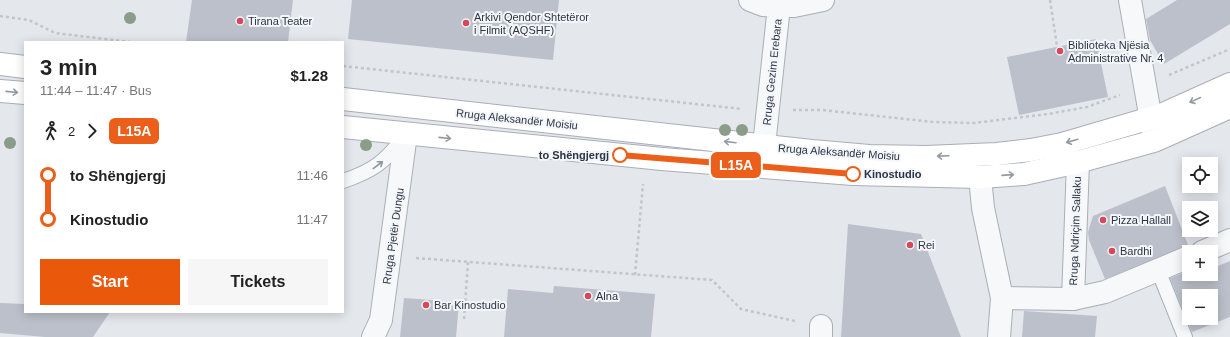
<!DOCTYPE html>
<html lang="en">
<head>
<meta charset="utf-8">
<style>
  :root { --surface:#fff; --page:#f6f6f6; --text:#222; --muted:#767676; --accent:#ea580c }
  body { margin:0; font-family:Helvetica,sans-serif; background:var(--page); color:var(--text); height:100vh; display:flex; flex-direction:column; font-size:15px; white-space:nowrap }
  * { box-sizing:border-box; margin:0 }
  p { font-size:13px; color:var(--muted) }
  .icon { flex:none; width:22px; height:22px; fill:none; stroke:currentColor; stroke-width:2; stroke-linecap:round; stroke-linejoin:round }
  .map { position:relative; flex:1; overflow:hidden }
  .drawer { position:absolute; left:24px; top:41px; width:320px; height:272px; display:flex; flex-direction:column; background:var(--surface); border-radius:0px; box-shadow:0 2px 10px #0003 }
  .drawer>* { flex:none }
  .badge { padding:0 8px; border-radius:6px; font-size:14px; line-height:26px }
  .controls { position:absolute; left:1182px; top:157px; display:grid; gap:8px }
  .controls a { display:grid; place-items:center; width:36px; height:36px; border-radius:0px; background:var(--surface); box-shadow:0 2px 10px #0003; font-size:20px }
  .map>.badge { position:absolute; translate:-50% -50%; box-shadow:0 0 0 2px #fff }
  .legs { display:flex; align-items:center; gap:6px; height:44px; padding:0 16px; font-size:13px }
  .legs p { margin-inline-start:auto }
  .headline { display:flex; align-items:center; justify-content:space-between; height:68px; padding:0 16px }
  h1 { font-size:22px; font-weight:700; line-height:30px }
  .action { display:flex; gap:8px; margin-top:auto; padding:8px 16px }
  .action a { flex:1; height:46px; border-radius:0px; background:var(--accent); color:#fff; font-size:16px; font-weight:700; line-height:46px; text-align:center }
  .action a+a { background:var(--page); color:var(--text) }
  ul { padding:0 16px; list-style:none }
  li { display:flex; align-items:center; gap:14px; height:44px; font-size:15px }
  li i { display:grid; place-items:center; width:6px; height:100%; margin:0 5px; background:currentColor }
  li i::after { content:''; width:10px; height:10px; margin:-5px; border:3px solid; border-radius:50%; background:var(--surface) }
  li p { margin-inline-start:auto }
  li:first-child i { background:linear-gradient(#0000 50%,currentColor 0) }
  li:last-child i { background:linear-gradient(currentColor 50%,#0000 0) }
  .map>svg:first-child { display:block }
</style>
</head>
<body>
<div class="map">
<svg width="1230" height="337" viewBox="0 0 1230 337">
  <rect width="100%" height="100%" fill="#e4e7ec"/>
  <g fill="#bbc0ca" fill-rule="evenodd">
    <path d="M192 0H293L288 42H186Z"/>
    <path d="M352 0H559L553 60 348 39Z"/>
    <path d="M1177 0H1230V24L1164 64 1150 40 1146 19Z"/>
    <path d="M1096 39 1108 97 1019 115 1007 57Z"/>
    <path d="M1165 186 1188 245 1105 279 1089 240 1088 232 1093 216Z"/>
    <path d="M848 224 921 234 961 337H841Z"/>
    <path d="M1230 261V317L1192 332 1170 278 1189 271V274H1211V269ZM1189 296H1211V318H1189Z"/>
    <path d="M554 286 655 294 651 337H504L508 289 553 293Z"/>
    <path d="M404 298 459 302 456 337H400Z"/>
    <path d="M0 303 25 304V312H110L93 337H45L0 333Z"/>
    <path d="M1024 311 1097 316 1095 337H1022Z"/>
  </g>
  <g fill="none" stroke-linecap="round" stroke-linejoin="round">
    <defs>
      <g id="lane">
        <path d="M343 181C373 171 385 162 404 137"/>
        <path d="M1158 270 1185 337"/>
      </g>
      <g id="street">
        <path d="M750 0 763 5 779 6 762 164"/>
        <path d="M1130 0 1154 137"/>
        <path d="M779 6H794L823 0"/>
        <path d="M980 177 983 208 1002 298 999 337"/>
        <path d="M1202 252 1230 240"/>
        <path d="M1002 298 1073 299 1105 292 1189 257"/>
        <path d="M1073 299 1078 162"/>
        <path d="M373 337 381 320 406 134"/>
        <path d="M821 337V326"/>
      </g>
      <g id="secondary">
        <path d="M0 64 25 67"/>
        <path d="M0 91 25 93"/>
        <path d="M343 99 812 151 869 156 926 157 997 154 1031 150 1062 144 1161 115 1230 84"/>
        <path d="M343 127 662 159 853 174 980 177 1024 174 1078 162 1154 141 1230 107"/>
      </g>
    </defs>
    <use href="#lane" stroke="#a9aeb7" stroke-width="16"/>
    <use href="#street" stroke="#a9aeb7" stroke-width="24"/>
    <use href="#secondary" stroke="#a9aeb7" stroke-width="24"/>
    <g stroke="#c2c5cb" stroke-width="2.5" stroke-dasharray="3 3" stroke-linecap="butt">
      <path d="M1050 0 1057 46"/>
      <path d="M0 16 29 20 55 33 130 42"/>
      <path d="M343 66 742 109"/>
      <path d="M1169 75 1230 49"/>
      <path d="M793 110H822L933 122 974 123 1048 114 1087 107 1120 95"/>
      <path d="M416 258 712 280 741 309 795 321"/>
      <path d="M635 275 643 184"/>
      <path d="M464 319 468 262"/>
    </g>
    <use href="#lane" stroke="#f7f8fa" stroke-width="14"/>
    <use href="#street" stroke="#f7f8fa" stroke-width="22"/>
    <use href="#secondary" stroke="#fff" stroke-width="22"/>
  </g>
  <g fill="#899d89">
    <circle cx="130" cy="18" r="6"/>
    <circle cx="725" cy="130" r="6"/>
    <circle cx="742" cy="130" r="6"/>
    <circle cx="10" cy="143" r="6"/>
    <circle cx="366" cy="145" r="6"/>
  </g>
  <defs><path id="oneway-shaft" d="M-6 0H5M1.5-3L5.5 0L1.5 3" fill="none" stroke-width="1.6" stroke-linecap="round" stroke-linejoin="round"/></defs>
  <g stroke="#959aa2">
    <use href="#oneway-shaft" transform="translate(12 92) rotate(6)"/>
    <use href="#oneway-shaft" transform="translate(1195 100) rotate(155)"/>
    <use href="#oneway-shaft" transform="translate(445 138) rotate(6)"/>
    <use href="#oneway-shaft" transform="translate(1072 141) rotate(164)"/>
    <use href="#oneway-shaft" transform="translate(730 142) rotate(-173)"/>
    <use href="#oneway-shaft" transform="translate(943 156) rotate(178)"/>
    <use href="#oneway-shaft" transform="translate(1008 175) rotate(-4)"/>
  </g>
  <use stroke="#9196a0" href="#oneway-shaft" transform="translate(378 165) rotate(-37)"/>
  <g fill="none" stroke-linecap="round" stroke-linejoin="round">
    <defs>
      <path id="line-1" d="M620 155 853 174"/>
    </defs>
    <use href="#line-1" stroke="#fff" stroke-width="9"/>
    <use href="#line-1" stroke="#eb5f1a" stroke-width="6"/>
  </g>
  <g fill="#d1495b" stroke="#f4f6f9" stroke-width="1.5">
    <circle cx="240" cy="21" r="4"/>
    <circle cx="466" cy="23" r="4"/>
    <circle cx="1060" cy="51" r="4"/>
    <circle cx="1103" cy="220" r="4"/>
    <circle cx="910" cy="245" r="4"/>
    <circle cx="1112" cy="251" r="4"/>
    <circle cx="588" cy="296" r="4"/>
    <circle cx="426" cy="305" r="4"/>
  </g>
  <g fill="#fff" stroke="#eb5f1a" stroke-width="2">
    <circle cx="620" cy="155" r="7"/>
    <circle cx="853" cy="174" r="7"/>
  </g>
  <g text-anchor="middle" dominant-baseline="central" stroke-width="4" stroke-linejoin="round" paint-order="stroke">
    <g font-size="11" fill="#2b3445" stroke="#f4f6f9" text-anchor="start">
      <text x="474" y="17">Arkivi Qendor Shtetëror<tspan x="474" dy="13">i Filmit (AQSHF)</tspan></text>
      <text x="248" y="21">Tirana Teater</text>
      <text x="1068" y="45">Biblioteka Njësia<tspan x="1068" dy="13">Administrative Nr. 4</tspan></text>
      <text x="1111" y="220">Pizza Hallall</text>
      <text x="918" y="245">Rei</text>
      <text x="1120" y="251">Bardhi</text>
      <text x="596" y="296">Alna</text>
      <text x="434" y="305">Bar Kinostudio</text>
    </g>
    <g font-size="11" fill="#2b3445" stroke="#f4f6f9">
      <text transform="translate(772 72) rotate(-84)">Rruga Gezim Erebara</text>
      <text transform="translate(517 119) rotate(6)">Rruga Aleksandër Moisiu</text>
      <text transform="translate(839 152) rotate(4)">Rruga Aleksandër Moisiu</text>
      <text transform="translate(1075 231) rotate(-88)">Rruga Ndriçim Sallaku</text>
      <text transform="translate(393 236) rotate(-82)">Rruga Pjetër Dungu</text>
    </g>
    <g font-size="11" font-weight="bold" fill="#2b3445" stroke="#f4f6f9" text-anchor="end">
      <text x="609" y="155">to Shëngjergj</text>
      <text x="864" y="174" text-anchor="start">Kinostudio</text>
    </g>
  </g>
</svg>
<div class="controls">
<a><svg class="icon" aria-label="locate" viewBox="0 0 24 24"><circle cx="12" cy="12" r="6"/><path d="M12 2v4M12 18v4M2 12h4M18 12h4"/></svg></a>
<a><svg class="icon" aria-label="layers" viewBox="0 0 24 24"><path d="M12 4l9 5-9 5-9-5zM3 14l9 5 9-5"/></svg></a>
<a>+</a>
<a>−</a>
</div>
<b class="badge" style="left:736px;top:165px;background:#eb5f1a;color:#fff">L15A</b>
<section class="drawer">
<div class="headline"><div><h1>3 min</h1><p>11:44 – 11:47 · Bus</p></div><b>$1.28</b></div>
<div class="legs"><svg class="icon" aria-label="walk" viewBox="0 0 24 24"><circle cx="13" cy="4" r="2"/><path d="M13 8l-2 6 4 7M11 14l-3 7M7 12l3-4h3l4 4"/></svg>2<svg class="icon" aria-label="forward" viewBox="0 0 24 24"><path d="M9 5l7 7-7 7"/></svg><b class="badge" style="background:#eb5f1a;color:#fff">L15A</b></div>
<ul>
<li><i style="color:#eb5f1a"></i><b>to Shëngjergj</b><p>11:46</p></li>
<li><i style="color:#eb5f1a"></i><b>Kinostudio</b><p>11:47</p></li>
</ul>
<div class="action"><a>Start</a><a>Tickets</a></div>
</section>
</div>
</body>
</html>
